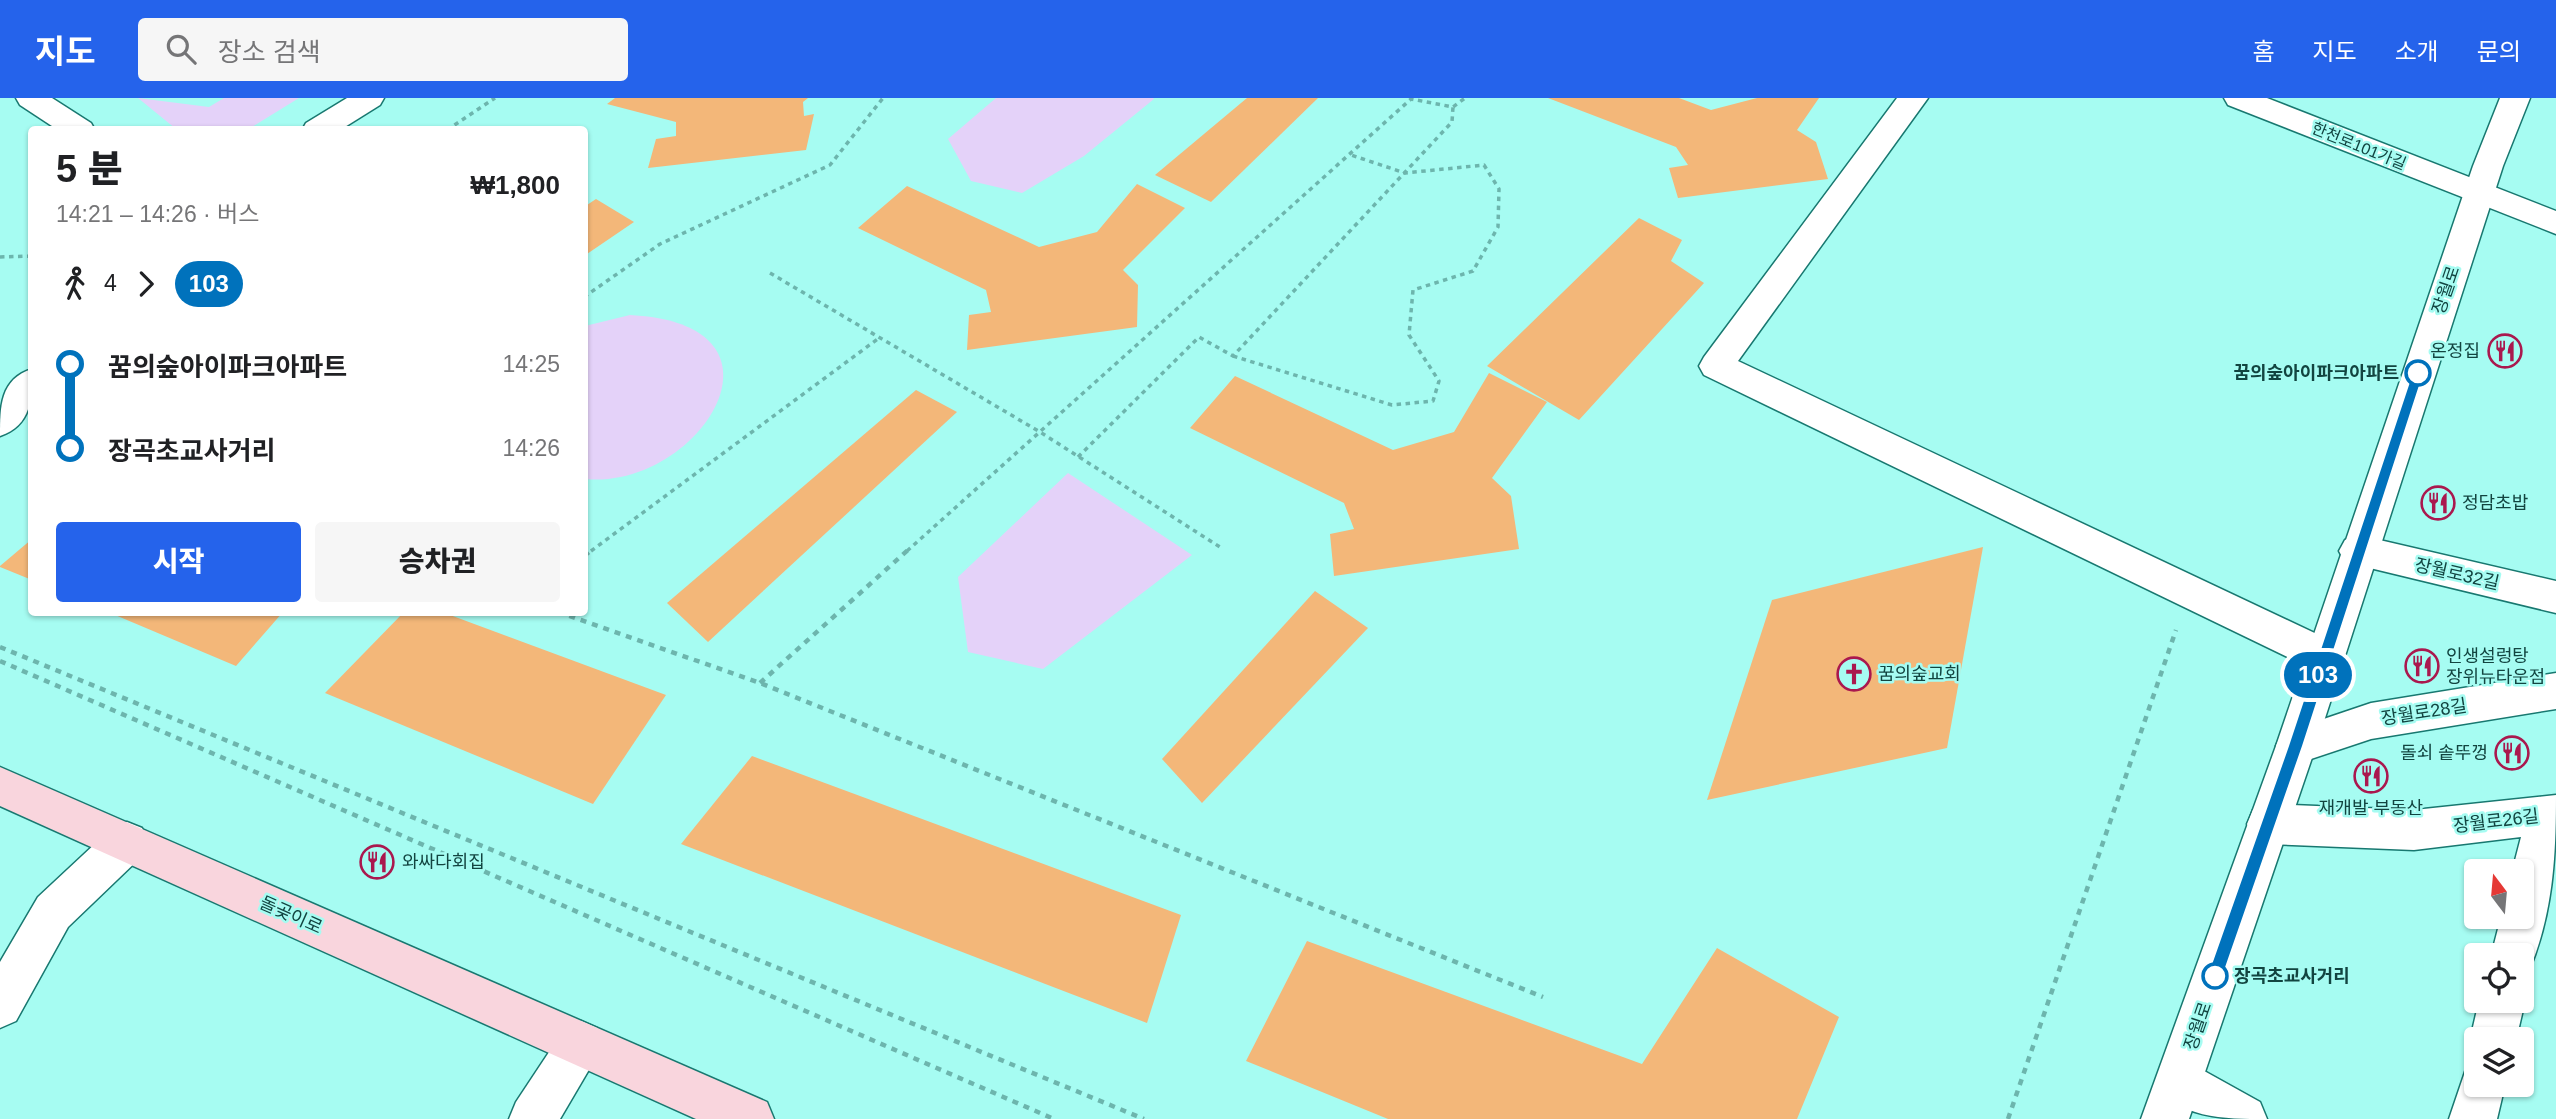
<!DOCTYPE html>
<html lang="ko">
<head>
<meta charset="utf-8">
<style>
  :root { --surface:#fff; --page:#f6f6f6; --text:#202124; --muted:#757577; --accent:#2563eb }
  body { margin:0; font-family:Helvetica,"Noto Sans KR",sans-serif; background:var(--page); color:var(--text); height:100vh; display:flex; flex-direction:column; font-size:26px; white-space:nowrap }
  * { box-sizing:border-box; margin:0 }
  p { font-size:23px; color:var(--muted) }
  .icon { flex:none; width:38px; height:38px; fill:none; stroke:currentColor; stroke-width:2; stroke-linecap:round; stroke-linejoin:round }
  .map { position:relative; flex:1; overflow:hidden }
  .sheet { position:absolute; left:28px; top:28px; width:560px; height:490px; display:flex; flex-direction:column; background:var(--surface); border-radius:7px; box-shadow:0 2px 5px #0004 }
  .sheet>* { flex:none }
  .badge { padding:0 14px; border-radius:23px; font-size:24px; line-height:46px }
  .needle { width:46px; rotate:344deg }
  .buttons { position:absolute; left:2464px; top:761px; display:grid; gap:14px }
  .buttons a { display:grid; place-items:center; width:70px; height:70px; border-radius:7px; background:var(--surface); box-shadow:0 2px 5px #0004; font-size:35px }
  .map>.badge { position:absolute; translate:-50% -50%; box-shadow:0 0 0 4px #fff }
  .legs { display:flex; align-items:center; gap:10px; height:77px; padding:0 28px; font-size:23px }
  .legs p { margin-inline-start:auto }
  .summary { display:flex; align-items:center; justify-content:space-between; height:119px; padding:0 28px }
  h1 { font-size:38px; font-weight:800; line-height:52px }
  .cta { display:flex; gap:14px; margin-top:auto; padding:14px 28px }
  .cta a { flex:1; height:80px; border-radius:7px; background:var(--accent); color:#fff; font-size:28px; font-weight:800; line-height:80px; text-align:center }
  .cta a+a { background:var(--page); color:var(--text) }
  ul { padding:0 28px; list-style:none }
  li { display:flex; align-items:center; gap:24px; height:84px; font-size:26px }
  li i { display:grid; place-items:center; width:10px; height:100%; margin:0 9px; background:currentColor }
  li i::after { content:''; width:18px; height:18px; margin:-9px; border:5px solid; border-radius:50%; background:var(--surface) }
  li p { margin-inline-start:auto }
  li:first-child i { background:linear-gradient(#0000 50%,currentColor 0) }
  li:last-child i { background:linear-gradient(currentColor 50%,#0000 0) }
  header { display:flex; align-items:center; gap:42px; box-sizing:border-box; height:98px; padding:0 35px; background:var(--accent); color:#fff }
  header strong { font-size:33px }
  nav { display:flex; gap:38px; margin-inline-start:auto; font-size:24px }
  .search { width:490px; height:63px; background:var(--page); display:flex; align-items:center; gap:18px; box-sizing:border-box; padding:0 24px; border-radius:7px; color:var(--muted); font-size:26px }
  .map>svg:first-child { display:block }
</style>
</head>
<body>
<header>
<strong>지도</strong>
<div class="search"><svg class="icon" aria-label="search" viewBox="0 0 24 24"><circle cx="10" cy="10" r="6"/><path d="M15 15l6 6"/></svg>장소 검색</div>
<nav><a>홈</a><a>지도</a><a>소개</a><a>문의</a></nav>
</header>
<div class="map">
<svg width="2556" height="1021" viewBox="0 0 2556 1021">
  <rect width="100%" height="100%" fill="#a6fcf2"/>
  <g fill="#e4d2f9">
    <path d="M138 0 209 9 224 0H299L247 32 176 31Z"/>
    <path d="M996 0H1153L1154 1 1084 58 1022 95 971 83 948 41Z"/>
    <path d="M630 217C806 226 699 392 585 381V228Z"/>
    <path d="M1068 375 1192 457 1043 571 968 554 958 479Z"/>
  </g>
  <g fill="#f3b779">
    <path d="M615 0H808L803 4 804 18 814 16 806 52 648 70 656 41 676 38V24L607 6Z"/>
    <path d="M1247 0H1318L1211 104 1155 77Z"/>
    <path d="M1548 0H1679L1711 12 1757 0H1819L1797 32 1816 44 1828 81 1678 100 1669 70 1688 67 1676 49Z"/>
    <path d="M1137 86 1185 110 1123 172 1138 187 1137 229 967 252 969 217 991 214 986 192 858 130 907 88 1039 149 1097 134Z"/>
    <path d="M596 101 634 124 584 158V109Z"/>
    <path d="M1639 120 1682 142 1671 163 1704 185 1579 322 1487 268Z"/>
    <path d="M1489 275 1547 304 1492 380 1511 398 1519 451 1334 478 1330 436 1354 431 1344 405 1190 330 1235 278 1393 352 1454 334Z"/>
    <path d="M916 292 957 314 708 544 667 505Z"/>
    <path d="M32 441V482L0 469V468Z"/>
    <path d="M1983 449 1947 650 1707 702 1772 502Z"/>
    <path d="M1315 493 1368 530 1202 705 1162 661Z"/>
    <path d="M108 514H283L236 568Z"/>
    <path d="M404 514H442L666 597 593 706 325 595Z"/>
    <path d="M752 658 1181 817 1147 925 681 746Z"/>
    <path d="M1307 843 1642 966 1717 850 1839 919 1797 1021H1388L1246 963Z"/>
  </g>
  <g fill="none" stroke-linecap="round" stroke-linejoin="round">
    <defs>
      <g id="minor">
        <path d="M16 0H52L91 25 95 32H58L20 7Z"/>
        <path d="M347 0H384L380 7 340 32H302L306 25Z"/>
        <path d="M1897 0H1928L1738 263 2338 546 2344 558 2338 570 2324 575 2310 570 1704 277 1699 268 1704 259Z"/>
        <path d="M2224 0H2267L2556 113V136L2228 7Z"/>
        <path d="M32 271C32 300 32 327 0 338 0 309 0 281 32 271Z"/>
        <path d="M2358 437 2556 483V515L2345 464 2339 453 2345 442Z"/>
        <path d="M2556 575V611L2371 641 2296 666 2282 661 2276 648 2282 635 2371 605Z"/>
        <path d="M2556 697C2556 759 2553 815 2529 873L2522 876V858H2491L2501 819H2522V774H2512L2521 739 2414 752 2268 746 2253 740 2247 726 2253 712 2268 706 2414 712Z"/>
        <path d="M127 724 142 730 148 744 142 758 68 829 16 923 0 930V864L38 799 112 730Z"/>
        <path d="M2522 896 2525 903 2516 942H2476V957L2470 942 2479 903H2522Z"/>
        <path d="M581 923 597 930 604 946 560 1021H509L516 1004 565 930Z"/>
        <path d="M2179 959 2260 1004 2267 1021C2224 1021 2175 1021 2156 982L2163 966Z"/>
        <path d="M2476 966V987H2505L2497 1021H2449L2466 971Z"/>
      </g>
      <path id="tertiary" d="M2500 0H2530L2503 68 2316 648 2189 1021H2141L2276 648 2473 68Z"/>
      <path id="secondary" d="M0 669 767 1004 774 1021H696L0 708Z"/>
    </defs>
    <use href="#minor" stroke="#187870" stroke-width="3"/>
    <use href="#tertiary" stroke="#187870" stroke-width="3"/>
    <use href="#secondary" stroke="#187870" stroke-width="3"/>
    <g stroke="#6db5ad" stroke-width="3.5" stroke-dasharray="4.5 4.5" stroke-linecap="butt">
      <path d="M447 32 495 0"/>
      <path d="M0 159 32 158"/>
      <path d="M770 175 1040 334 1223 451"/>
      <path d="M584 199 660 146 830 67 883 0"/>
      <path d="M1233 258 1392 307 1433 303 1439 283 1409 237 1413 192 1473 173 1498 129 1499 91 1484 67 1405 75 1351 57"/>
      <path d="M1078 359 1199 239 1233 258 1452 24 1453 9"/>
      <path d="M591 453 879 240"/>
      <path d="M907 453 1411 1 1453 9 1465 0"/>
    </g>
    <g stroke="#6db5ad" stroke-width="4.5" stroke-dasharray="6 6" stroke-linecap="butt">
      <path d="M584 458 593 451"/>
      <path d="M558 514 760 585 1543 899"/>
      <path d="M0 549 1144 1021"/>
      <path d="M0 563 1054 1021"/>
      <path d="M760 585 909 451"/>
      <path d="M2008 1021 2176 532"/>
    </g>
    <use href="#minor" fill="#fff" fill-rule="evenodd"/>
    <use href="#tertiary" fill="#fff" fill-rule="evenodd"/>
    <use href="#secondary" fill="#f9d5dd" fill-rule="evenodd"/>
  </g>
  <path fill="#0072bc" stroke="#fff" stroke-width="2" d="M2418 270 2424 275 2303 648 2223 878 2215 886 2207 878 2288 648 2412 275Z"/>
  <defs>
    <symbol id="restaurant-ring" viewBox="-11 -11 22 22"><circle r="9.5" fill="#a6fcf2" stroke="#aa184e" stroke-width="1.5"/><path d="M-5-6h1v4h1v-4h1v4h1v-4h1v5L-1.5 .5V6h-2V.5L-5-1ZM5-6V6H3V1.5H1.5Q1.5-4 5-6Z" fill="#aa184e"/></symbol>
    <symbol id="church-ring" viewBox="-11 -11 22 22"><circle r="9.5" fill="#a6fcf2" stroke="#aa184e" stroke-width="1.5"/><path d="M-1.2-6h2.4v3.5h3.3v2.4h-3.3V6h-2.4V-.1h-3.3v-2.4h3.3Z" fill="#aa184e"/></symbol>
  </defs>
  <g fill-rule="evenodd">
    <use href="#restaurant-ring" x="2486" y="234" width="38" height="38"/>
    <use href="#restaurant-ring" x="2419" y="386" width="38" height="38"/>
    <use href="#restaurant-ring" x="2403" y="549" width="38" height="38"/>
    <use href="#church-ring" x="1835" y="557" width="38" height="38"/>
    <use href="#restaurant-ring" x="2493" y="636" width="38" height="38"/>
    <use href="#restaurant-ring" x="2352" y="659" width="38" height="38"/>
    <use href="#restaurant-ring" x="358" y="745" width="38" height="38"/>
  </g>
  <g fill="#fff" stroke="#0072bc" stroke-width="3.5">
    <circle cx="2418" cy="275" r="12"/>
    <circle cx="2215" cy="878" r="12"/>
  </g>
  <g text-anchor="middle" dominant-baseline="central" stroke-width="5" stroke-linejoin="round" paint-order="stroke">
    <g font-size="16" fill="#124440" stroke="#a6fcf2">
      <text transform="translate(2359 48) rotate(22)">한천로101가길</text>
    </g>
    <g font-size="18" fill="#124440" stroke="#a6fcf2">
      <text transform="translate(2446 192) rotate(-71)">장월로</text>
      <text transform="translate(2457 476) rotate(13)">장월로32길</text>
      <text transform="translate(2424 614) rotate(-9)">장월로28길</text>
      <text transform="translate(2496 723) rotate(-7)">장월로26길</text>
      <text transform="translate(291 817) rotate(24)">돌곶이로</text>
      <text transform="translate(2198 928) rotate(-71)">장월로</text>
    </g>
    <g font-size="18" fill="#124440" stroke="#a6fcf2" text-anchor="start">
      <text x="2480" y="253" text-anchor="end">온정집</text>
      <text x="2462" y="405">정담초밥</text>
      <text x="2446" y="558">인생설렁탕<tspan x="2446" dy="21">장위뉴타운점</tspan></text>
      <text x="1878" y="576">꿈의숲교회</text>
      <text x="2488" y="655" text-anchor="end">돌쇠 솥뚜껑</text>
      <text x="2371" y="710" text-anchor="middle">재개발 부동산</text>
      <text x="402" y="764">와싸다회집</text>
    </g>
    <g font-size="18" font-weight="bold" fill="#124440" stroke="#a6fcf2" text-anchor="end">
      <text x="2399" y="275">꿈의숲아이파크아파트</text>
      <text x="2234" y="878" text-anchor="start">장곡초교사거리</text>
    </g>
  </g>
</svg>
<div class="buttons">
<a><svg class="needle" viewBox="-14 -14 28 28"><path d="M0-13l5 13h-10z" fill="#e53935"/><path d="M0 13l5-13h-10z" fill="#757577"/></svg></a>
<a><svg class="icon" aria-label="locate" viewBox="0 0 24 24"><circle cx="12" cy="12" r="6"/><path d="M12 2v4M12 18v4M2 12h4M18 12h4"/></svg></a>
<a><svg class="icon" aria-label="layers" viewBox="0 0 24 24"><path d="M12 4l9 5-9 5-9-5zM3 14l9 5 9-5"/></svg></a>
</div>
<b class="badge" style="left:2318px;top:577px;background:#0072bc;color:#fff">103</b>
<section class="sheet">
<div class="summary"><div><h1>5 분</h1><p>14:21 – 14:26 · 버스</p></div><b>₩1,800</b></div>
<div class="legs"><svg class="icon" aria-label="walk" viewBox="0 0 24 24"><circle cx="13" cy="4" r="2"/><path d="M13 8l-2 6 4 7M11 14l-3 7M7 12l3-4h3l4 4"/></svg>4<svg class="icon" aria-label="forward" viewBox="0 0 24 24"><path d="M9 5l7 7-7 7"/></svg><b class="badge" style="background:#0072bc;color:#fff">103</b></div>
<ul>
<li><i style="color:#0072bc"></i><b>꿈의숲아이파크아파트</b><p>14:25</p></li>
<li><i style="color:#0072bc"></i><b>장곡초교사거리</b><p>14:26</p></li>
</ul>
<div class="cta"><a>시작</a><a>승차권</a></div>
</section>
</div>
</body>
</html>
